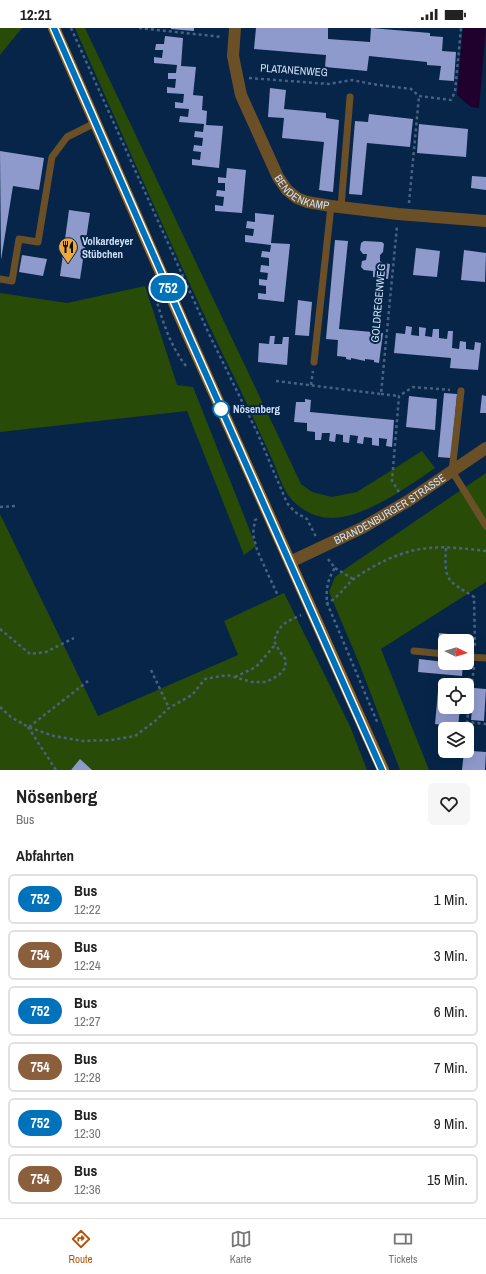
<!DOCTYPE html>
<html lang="de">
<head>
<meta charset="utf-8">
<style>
  :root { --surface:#fff; --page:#f6f6f6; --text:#222; --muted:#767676; --line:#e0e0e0; --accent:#b45309 }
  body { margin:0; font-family:"Archivo Narrow",sans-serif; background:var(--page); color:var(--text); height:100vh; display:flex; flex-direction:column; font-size:15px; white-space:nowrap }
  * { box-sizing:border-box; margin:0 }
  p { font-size:13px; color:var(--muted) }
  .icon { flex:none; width:22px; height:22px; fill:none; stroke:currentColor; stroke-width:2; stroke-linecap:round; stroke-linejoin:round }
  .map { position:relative; height:742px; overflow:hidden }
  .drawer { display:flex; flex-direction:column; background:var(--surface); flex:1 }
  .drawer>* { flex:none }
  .badge { padding:0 8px; border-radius:13px; font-size:14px; line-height:26px }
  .needle { width:26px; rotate:95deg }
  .tools { position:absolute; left:438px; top:606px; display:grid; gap:8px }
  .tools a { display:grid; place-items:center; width:36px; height:36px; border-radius:6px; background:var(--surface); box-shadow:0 4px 16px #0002; font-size:20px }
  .map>.badge { position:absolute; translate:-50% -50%; box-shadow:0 0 0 2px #fff }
  h2 { padding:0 16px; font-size:15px; line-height:36px }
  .round { display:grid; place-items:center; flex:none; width:42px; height:42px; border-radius:6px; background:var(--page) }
  .overview { display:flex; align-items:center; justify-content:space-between; height:68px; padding:0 16px }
  h1 { font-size:19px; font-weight:800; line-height:30px }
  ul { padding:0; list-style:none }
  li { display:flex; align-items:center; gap:12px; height:50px; margin:0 8px 6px; padding:0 8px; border:2px solid var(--line); border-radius:6px }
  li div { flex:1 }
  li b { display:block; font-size:15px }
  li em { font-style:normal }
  li .badge { min-width:44px; font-weight:700; text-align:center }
  .status { display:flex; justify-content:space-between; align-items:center; height:28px; padding:0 20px; background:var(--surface); direction:ltr }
  .status svg { height:11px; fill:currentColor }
  .menu { display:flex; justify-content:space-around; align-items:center; height:56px; border-top:1px solid var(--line); background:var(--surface); font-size:11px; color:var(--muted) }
  .menu a { display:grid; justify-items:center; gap:2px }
  .menu .selected { color:var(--accent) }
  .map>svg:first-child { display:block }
</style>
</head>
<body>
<div class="status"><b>12:21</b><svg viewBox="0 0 49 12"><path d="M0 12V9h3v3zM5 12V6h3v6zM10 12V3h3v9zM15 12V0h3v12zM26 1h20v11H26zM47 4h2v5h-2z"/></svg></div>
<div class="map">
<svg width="486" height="742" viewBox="0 0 486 742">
  <rect width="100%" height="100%" fill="#062548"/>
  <g fill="#284c07">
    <path d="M0 0H22L0 27Z"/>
    <path d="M75 0H85L301 456 312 464 332 469 357 464 422 423 435 440C407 459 354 499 318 488 307 485 295 477 288 467 282 458 277 443 273 433 262 409 251 385 240 361 181 242 129 121 75 0Z"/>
    <path d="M145 258 177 357 193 359 256 518 244 527 187 383 0 404V265L67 275Z"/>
    <path d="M486 445V554L381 621 429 742H400L359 635 329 564 335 549 348 539Z"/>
    <path d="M0 486 98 688 238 627 224 593 284 565 350 698 367 742H0Z"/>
  </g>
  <path fill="#20002d" d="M463 0H486L479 80 471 79 457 67Z"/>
  <g fill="#8f9acc">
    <path d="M171 0H194V3L171 1Z"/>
    <path d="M256 0H328V11L370 14 371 0 430 5V8L443 9 442 23 456 24 454 53 439 52 441 38 427 37V34L369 28 367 43 325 39 326 27 254 21Z"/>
    <path d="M165 8 183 10 181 38 196 39 193 67 203 68 202 82 207 83 206 97 223 98 219 140 192 137V131L200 132 201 124 193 123 194 117 202 118 203 110 194 109 195 103 203 104 204 96 179 94 180 88 188 89 189 81 175 80V74L183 75 184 66 167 65V59L175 60 176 51H168V45H176L177 37 154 35V29L162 30 163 22H155L156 16H164Z"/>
    <path d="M270 60 286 62 284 81 326 85V90L339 92 333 164 319 162 324 114 282 110 284 90 268 89Z"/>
    <path d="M369 86 413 91 410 119 367 115 362 167 349 166 355 93 368 94Z"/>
    <path d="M419 96 468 101 466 129 417 125Z"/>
    <path d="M0 123 44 130 39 162 13 158 1 232Z"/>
    <path d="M227 140 246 142 242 185 215 183V177L223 178 224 169 216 168 217 162 225 163V155H218V149L226 150Z"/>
    <path d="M472 148 486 149V162L471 160Z"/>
    <path d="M69 182 90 185 80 251 60 248Z"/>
    <path d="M255 185 274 187 271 215 290 216 284 274 258 271V265L266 266V258L259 257V251L267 252 268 245 260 244 261 237 269 238V230L261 229 262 223 270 224 271 217 245 214V207L253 208 254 201 246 200 247 193 255 194Z"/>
    <path d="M335 212 348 213 339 301 383 305 379 335 374 334V332L365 331V333L351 330V332L346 331V329L337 328 338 312 326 311Z"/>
    <path d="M364 213 382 214 384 216 383 224 380 227V233L382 235 390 236 388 251 373 249V243L364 242 361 239 362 233 366 232 367 226H363L360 222 361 215Z"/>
    <path d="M416 220 440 223 437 249 413 247Z"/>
    <path d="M464 222 486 225 485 254 461 252Z"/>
    <path d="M22 227 47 231 43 248 19 244Z"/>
    <path d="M298 272 312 274 309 308 295 307Z"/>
    <path d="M406 298 412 299 411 307 419 308V299L426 300 425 308 432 309 433 301H439V310L447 311 448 303H453L452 320 459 321 460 313 466 314V321L474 322 475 314 481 315 478 342 450 340 451 330 394 325 396 305 405 306Z"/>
    <path d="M270 308H275L274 316H282L283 309H289L287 337 258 334 259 315 269 316Z"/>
    <path d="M444 365 457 366 451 430 438 429Z"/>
    <path d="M482 367 486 368V385H480Z"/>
    <path d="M409 368 437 371 435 402 406 399Z"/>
    <path d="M305 371 311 372 310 384 394 392 392 419 386 418 387 411 379 410V418L372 417V410L364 409 363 416 357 415 358 408 350 407 349 415 343 414V407L336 406 335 414 329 413 330 405H322L321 412H315V404L307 403V395L294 394 296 374H305Z"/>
    <path d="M439 605 466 608 465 613H445V618H438Z"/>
    <path d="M419 631 445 634V635L463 636 462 648 418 644Z"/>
    <path d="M439 652 463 654 462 657H445V679H460L458 699 474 700 472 723 486 724 485 742H462L464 723H467V701H450V698L435 696Z"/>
    <path d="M474 660 486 661 484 693 471 692Z"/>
    <path d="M80 731 92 742H71Z"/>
  </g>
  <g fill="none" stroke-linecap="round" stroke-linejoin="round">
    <g stroke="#486282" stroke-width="2.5" stroke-dasharray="3 3" stroke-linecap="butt">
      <path d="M71 0 209 306 257 404 287 475 295 484 307 491 316 509"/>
      <path d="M139 0 222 9"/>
      <path d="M249 50 329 56 352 52 372 56 411 61 419 68 451 72 455 64 461 0"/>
      <path d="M409 175 419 68"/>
      <path d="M154 264C162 291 169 316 186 338"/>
      <path d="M276 353 381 366 397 198"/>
      <path d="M311 357 313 343"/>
      <path d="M381 366 399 368"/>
      <path d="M399 464 392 453 399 368 413 359 450 362"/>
      <path d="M0 479 16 478"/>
      <path d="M257 491 255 492 253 506 257 522 278 568"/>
      <path d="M446 520C444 553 447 552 474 569L475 620"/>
      <path d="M328 531 335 540C327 552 326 562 327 575L378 696"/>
      <path d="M335 540 353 551"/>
      <path d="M326 576C341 568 344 558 355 550 377 535 401 523 428 520 447 518 467 521 486 523"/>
      <path d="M0 601 30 626 46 624 74 610"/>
      <path d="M474 639 467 694 486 696"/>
      <path d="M151 642 169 680"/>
      <path d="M235 649 256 639 275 617"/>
      <path d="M0 679 11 689 28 699 54 708 82 713 111 712 135 708 155 693 169 680 192 667 205 651 227 647 252 654H266L279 647 285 640 286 632 280 624 274 613C279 596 286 594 301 587"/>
      <path d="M28 699 56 742"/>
      <path d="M29 699 88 653"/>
    </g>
    <g stroke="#6b4f26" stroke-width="7">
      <path d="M341 179 350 69"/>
      <path d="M0 251 12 253 19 211 38 214 52 129 67 109 95 95"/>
      <path d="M314 334 331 178"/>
      <path d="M461 363 452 443 486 498"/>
      <path d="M414 623 445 626"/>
      <path d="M467 629 486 630"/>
    </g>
    <g stroke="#6b4f26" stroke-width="12">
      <path id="s1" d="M235 0 233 28 241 67 278 149 287 162 297 170 307 174 331 178 398 186 486 193"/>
      <path id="s2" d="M290 534 362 500 408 473 486 420"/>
    </g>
    <path stroke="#93651c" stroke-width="12" d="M54 0 186 302 383 742"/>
  </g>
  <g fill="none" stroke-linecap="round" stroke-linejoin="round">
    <defs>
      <path id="line" d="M54 0 192 315 382 742"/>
    </defs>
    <use href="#line" stroke="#fff" stroke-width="9"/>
    <use href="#line" stroke="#0072bc" stroke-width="6"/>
  </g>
  <defs>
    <symbol id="restaurant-pin" viewBox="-11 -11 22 30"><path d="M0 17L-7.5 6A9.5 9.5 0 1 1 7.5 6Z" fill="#eda83c" stroke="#062548"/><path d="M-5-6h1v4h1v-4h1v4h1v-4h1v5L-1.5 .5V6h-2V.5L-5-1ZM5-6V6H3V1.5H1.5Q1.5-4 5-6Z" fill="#111"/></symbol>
  </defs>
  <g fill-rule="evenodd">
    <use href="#restaurant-pin" x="57" y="208" width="22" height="30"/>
  </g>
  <circle fill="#fff" stroke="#0072bc" stroke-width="2" cx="221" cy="381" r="8"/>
  <g text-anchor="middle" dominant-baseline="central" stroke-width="4" stroke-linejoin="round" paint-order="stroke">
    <g font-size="11" fill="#cee0f7" stroke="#062548">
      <text transform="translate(294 42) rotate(4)">PLATANENWEG</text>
      <text stroke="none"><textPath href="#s1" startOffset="188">BENDENKAMP</textPath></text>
      <text transform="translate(378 275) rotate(-85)">GOLDREGENWEG</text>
      <text stroke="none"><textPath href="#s2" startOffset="113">BRANDENBURGER STRASSE</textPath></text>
    </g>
    <g font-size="11" font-weight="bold" fill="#cee0f7" stroke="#062548" text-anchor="start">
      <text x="82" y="213">Volkardeyer<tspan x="82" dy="13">Stübchen</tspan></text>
    </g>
    <g font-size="11" font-weight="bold" fill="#cee0f7" stroke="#062548" text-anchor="start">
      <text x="233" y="381">Nösenberg</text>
    </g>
  </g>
</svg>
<div class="tools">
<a><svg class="needle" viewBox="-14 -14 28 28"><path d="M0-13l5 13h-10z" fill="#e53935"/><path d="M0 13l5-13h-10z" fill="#767676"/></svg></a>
<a><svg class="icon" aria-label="locate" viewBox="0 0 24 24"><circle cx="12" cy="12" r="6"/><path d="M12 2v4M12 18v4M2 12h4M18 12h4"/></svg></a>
<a><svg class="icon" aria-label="layers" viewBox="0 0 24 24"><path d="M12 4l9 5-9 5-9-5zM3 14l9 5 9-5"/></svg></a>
</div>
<b class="badge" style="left:168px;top:260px;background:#0072bc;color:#fff">752</b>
</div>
<section class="drawer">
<div class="overview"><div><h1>Nösenberg</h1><p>Bus</p></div><a class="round"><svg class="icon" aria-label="heart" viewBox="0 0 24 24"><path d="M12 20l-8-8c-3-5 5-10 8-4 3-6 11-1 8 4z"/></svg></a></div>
<h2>Abfahrten</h2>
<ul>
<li><span class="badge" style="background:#0072bc;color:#fff">752</span><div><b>Bus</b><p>12:22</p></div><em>1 Min.</em></li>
<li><span class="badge" style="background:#8b5e3c;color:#fff">754</span><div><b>Bus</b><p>12:24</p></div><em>3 Min.</em></li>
<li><span class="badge" style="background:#0072bc;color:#fff">752</span><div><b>Bus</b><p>12:27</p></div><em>6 Min.</em></li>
<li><span class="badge" style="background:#8b5e3c;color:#fff">754</span><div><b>Bus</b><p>12:28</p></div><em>7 Min.</em></li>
<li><span class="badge" style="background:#0072bc;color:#fff">752</span><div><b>Bus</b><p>12:30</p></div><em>9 Min.</em></li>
<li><span class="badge" style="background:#8b5e3c;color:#fff">754</span><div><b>Bus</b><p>12:36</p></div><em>15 Min.</em></li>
</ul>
</section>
<nav class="menu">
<a class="selected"><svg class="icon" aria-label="directions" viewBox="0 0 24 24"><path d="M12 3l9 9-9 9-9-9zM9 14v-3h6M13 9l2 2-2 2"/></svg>Route</a>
<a><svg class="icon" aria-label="map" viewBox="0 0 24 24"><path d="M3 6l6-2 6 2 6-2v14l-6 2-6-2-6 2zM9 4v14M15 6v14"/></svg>Karte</a>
<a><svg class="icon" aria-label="tickets" viewBox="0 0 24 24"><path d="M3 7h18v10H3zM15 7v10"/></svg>Tickets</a>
</nav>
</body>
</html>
